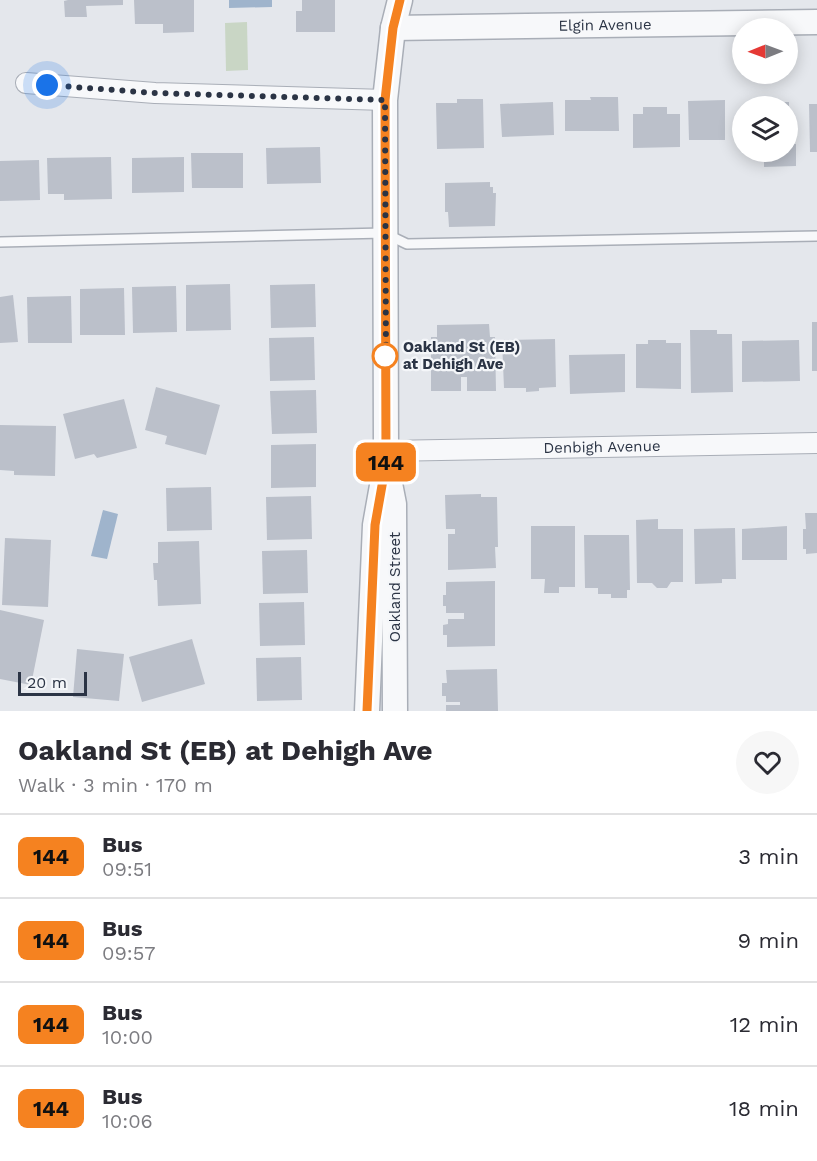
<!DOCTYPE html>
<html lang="en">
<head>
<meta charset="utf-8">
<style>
  :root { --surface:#fff; --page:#f7f7f7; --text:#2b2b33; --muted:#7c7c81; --line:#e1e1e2 }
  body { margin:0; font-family:"Work Sans",sans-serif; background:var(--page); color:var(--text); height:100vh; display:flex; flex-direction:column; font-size:22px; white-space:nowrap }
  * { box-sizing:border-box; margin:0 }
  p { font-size:20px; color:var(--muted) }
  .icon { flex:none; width:33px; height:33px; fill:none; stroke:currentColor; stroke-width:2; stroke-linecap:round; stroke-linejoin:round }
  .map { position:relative; height:711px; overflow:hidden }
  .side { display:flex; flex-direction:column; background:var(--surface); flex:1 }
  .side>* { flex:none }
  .badge { padding:0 12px; border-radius:9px; font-size:21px; line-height:39px }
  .needle { width:39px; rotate:269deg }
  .tools { position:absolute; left:732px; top:18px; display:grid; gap:12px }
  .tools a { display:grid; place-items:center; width:66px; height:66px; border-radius:50%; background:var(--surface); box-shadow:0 3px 15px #0003; font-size:30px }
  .scale { position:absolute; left:18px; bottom:15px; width:69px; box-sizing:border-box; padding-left:6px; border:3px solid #2b3445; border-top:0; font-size:16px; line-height:21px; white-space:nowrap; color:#2b3445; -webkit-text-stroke:4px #f4f6f9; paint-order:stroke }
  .you { position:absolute; width:30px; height:30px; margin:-15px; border:4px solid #fff; border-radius:50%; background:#1a73e8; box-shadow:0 0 0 9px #1a73e833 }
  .map>.badge { position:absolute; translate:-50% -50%; box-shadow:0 0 0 3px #fff }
  .round { display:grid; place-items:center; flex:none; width:63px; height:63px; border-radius:32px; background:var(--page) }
  .summary { display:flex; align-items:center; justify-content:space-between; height:102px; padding:0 18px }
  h1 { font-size:28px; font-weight:700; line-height:45px }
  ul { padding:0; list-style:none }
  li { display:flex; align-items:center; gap:18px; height:84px; padding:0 18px; border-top:2px solid var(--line) }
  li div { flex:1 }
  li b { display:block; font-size:22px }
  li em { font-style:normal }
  li .badge { min-width:66px; font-weight:700; text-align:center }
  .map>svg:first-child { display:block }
</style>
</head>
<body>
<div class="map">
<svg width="817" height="711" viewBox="0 0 817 711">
  <rect width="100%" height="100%" fill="#e4e7ec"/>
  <path fill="#c9d6c5" d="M247 22 248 70 226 71 225 23Z"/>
  <g fill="#9fb4cc">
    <path d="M229 0H272V7L229 8Z"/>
    <path d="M103 510 118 514 107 559 91 556Z"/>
  </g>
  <g fill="#bbc0ca">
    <path d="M68 0H123V5L86 6 87 17H65L64 1Z"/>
    <path d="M134 0H194V32L163 33V24H135Z"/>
    <path d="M302 0H335V32H296V11H302Z"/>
    <path d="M590 97H618L619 131H565V100H591Z"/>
    <path d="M457 99H483L484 148 437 149 436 103H457Z"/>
    <path d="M725 100V140H689L688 101Z"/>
    <path d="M553 102 554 135 502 137 500 104Z"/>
    <rect x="764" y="102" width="25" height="4"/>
    <path d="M809 104H817V152H810Z"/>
    <path d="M643 107H667V114H680V147L633 148V114H643Z"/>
    <path d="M788 144H796V166L764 167V152H788Z"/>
    <path d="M320 147 321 183 267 184 266 148Z"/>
    <path d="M191 153H243V188H192Z"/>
    <path d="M111 157 112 199 64 200V194H48L47 158Z"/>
    <path d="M184 157V192L132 193V158Z"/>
    <path d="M39 160 40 200 0 201V161Z"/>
    <path d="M490 182V187H493V193H496L495 226 449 227 448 212H445V183Z"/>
    <path d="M230 284 231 330 186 331V285Z"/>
    <path d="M315 284 316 327 271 328 270 285Z"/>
    <path d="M176 286 177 332 133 333 132 287Z"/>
    <path d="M124 288 125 335H80V289Z"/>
    <path d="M13 295 18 342 0 343V297Z"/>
    <path d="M71 296 72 343H28L27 297Z"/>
    <rect x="812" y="322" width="5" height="49"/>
    <path d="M489 324 490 337H495L496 391H467V377H461V391H431V337H437V325Z"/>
    <path d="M690 330H717V334H732L733 392 691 393Z"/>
    <path d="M314 337 315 380 270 381 269 338Z"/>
    <path d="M555 339 556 387 539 388V391L526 392V388H504L502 340Z"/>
    <path d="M648 340H666V343H681V389L636 388V344H648Z"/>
    <path d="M799 340 800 381 742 382V341Z"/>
    <path d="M625 354V392L570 394 569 355Z"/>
    <path d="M156 387 220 405 206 455 165 444 167 436 145 430Z"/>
    <path d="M316 390 317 433 272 434 270 391Z"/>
    <path d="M124 399 137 448 97 458 94 454 75 459 63 414Z"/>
    <path d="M0 425 56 426 55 476 14 475V471L0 470Z"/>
    <path d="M316 444V487L271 488V445Z"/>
    <path d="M211 487 212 530 167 531 166 488Z"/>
    <path d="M481 494V497H497L498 547H495L496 568 448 570V534H455V529H446L445 495Z"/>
    <path d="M311 496 312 539 267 540 266 497Z"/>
    <path d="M805 513H817V553L806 554V549H803V529H806Z"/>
    <path d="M658 519V529H683V582H671L667 588H657L652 583H637L636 520Z"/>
    <path d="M531 526H575V587H559V593H544L545 579H531Z"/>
    <path d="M787 526V560H742V529Z"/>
    <path d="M735 528 736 579H722V583L695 584 694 529Z"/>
    <path d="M584 535H629L630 590H627V598H611V594H598V588H585Z"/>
    <path d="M5 538 51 540 48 607 2 605Z"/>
    <path d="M199 541 201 604 158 606 157 580H154L153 563H158V542Z"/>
    <path d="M307 550 308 593 263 594 262 551Z"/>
    <path d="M495 581V646L447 647V635H443V625L448 624V619H464V613H446V606H443V595H446V582Z"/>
    <path d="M304 602 305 645 260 646 259 603Z"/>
    <path d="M0 610 44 620 31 685 0 679Z"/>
    <path d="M192 639 205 684 142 702 129 657Z"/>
    <path d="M77 649 124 654 119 701 73 697Z"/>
    <path d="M301 657 302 700 257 701 256 658Z"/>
    <path d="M497 669 498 711H446V705H460V702H446V696H442V683H447L446 670Z"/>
  </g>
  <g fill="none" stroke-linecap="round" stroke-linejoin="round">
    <defs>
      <path id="service" d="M0 242 384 233 407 244 817 236"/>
      <g id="minor">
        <path d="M26 83 155 93 385 100"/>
        <path id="s1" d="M386 451 817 443"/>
      </g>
      <g id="tertiary">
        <path id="s2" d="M393 28 817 22"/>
        <path d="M367 711 375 525 383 480"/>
        <path d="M395 711 394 504 386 463V451L385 100 393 28 400 0"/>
      </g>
    </defs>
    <use href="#service" stroke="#a9aeb7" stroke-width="12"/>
    <use href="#minor" stroke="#a9aeb7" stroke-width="22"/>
    <use href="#tertiary" stroke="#a9aeb7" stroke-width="27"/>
    <use href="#service" stroke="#f7f8fa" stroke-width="9"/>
    <use href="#minor" stroke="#f7f8fa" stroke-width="20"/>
    <use href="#tertiary" stroke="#f7f8fa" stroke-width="24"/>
  </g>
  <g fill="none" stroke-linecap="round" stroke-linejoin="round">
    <defs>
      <path id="line" d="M367 711 375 525 386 463 385 100 393 28 400 0"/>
    </defs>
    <use href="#line" stroke="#fff" stroke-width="14"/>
    <use href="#line" stroke="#f58220" stroke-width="9"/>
    <path stroke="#2b3445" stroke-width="6" stroke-dasharray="0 10.8" d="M47 85 155 93 385 100 386 364 385 356"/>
  </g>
  <circle fill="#fff" stroke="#f58220" stroke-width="3" cx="385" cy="356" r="12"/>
  <g text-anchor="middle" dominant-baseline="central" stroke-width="4.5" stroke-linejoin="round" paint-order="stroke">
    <g font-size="15" fill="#2b3445" stroke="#f4f6f9">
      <text stroke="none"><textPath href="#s2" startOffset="212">Elgin Avenue</textPath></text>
      <text stroke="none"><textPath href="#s1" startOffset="216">Denbigh Avenue</textPath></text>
      <text transform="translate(395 587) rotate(-90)">Oakland Street</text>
    </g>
    <g font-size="15" font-weight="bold" fill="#2b3445" stroke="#f4f6f9" text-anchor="start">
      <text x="403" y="347">Oakland St (EB)<tspan x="403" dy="17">at Dehigh Ave</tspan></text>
    </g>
  </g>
</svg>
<div class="tools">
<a><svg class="needle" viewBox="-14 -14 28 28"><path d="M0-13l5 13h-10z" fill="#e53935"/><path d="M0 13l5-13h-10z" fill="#7c7c81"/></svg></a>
<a><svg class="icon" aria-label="layers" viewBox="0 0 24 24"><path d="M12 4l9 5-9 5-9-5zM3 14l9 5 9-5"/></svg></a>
</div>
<div class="scale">20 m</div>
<div class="you" style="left:47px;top:85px"></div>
<b class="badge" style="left:386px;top:462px;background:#f58220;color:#111">144</b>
</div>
<section class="side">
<div class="summary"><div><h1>Oakland St (EB) at Dehigh Ave</h1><p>Walk · 3 min · 170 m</p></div><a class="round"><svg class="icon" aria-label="heart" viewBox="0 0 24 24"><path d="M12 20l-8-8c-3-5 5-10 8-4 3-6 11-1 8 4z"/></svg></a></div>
<ul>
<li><span class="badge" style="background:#f58220;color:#111">144</span><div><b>Bus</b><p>09:51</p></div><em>3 min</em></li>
<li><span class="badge" style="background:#f58220;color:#111">144</span><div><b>Bus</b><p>09:57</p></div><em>9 min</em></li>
<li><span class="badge" style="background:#f58220;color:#111">144</span><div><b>Bus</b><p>10:00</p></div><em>12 min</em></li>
<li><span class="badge" style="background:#f58220;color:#111">144</span><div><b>Bus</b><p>10:06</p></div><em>18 min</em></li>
</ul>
</section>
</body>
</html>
